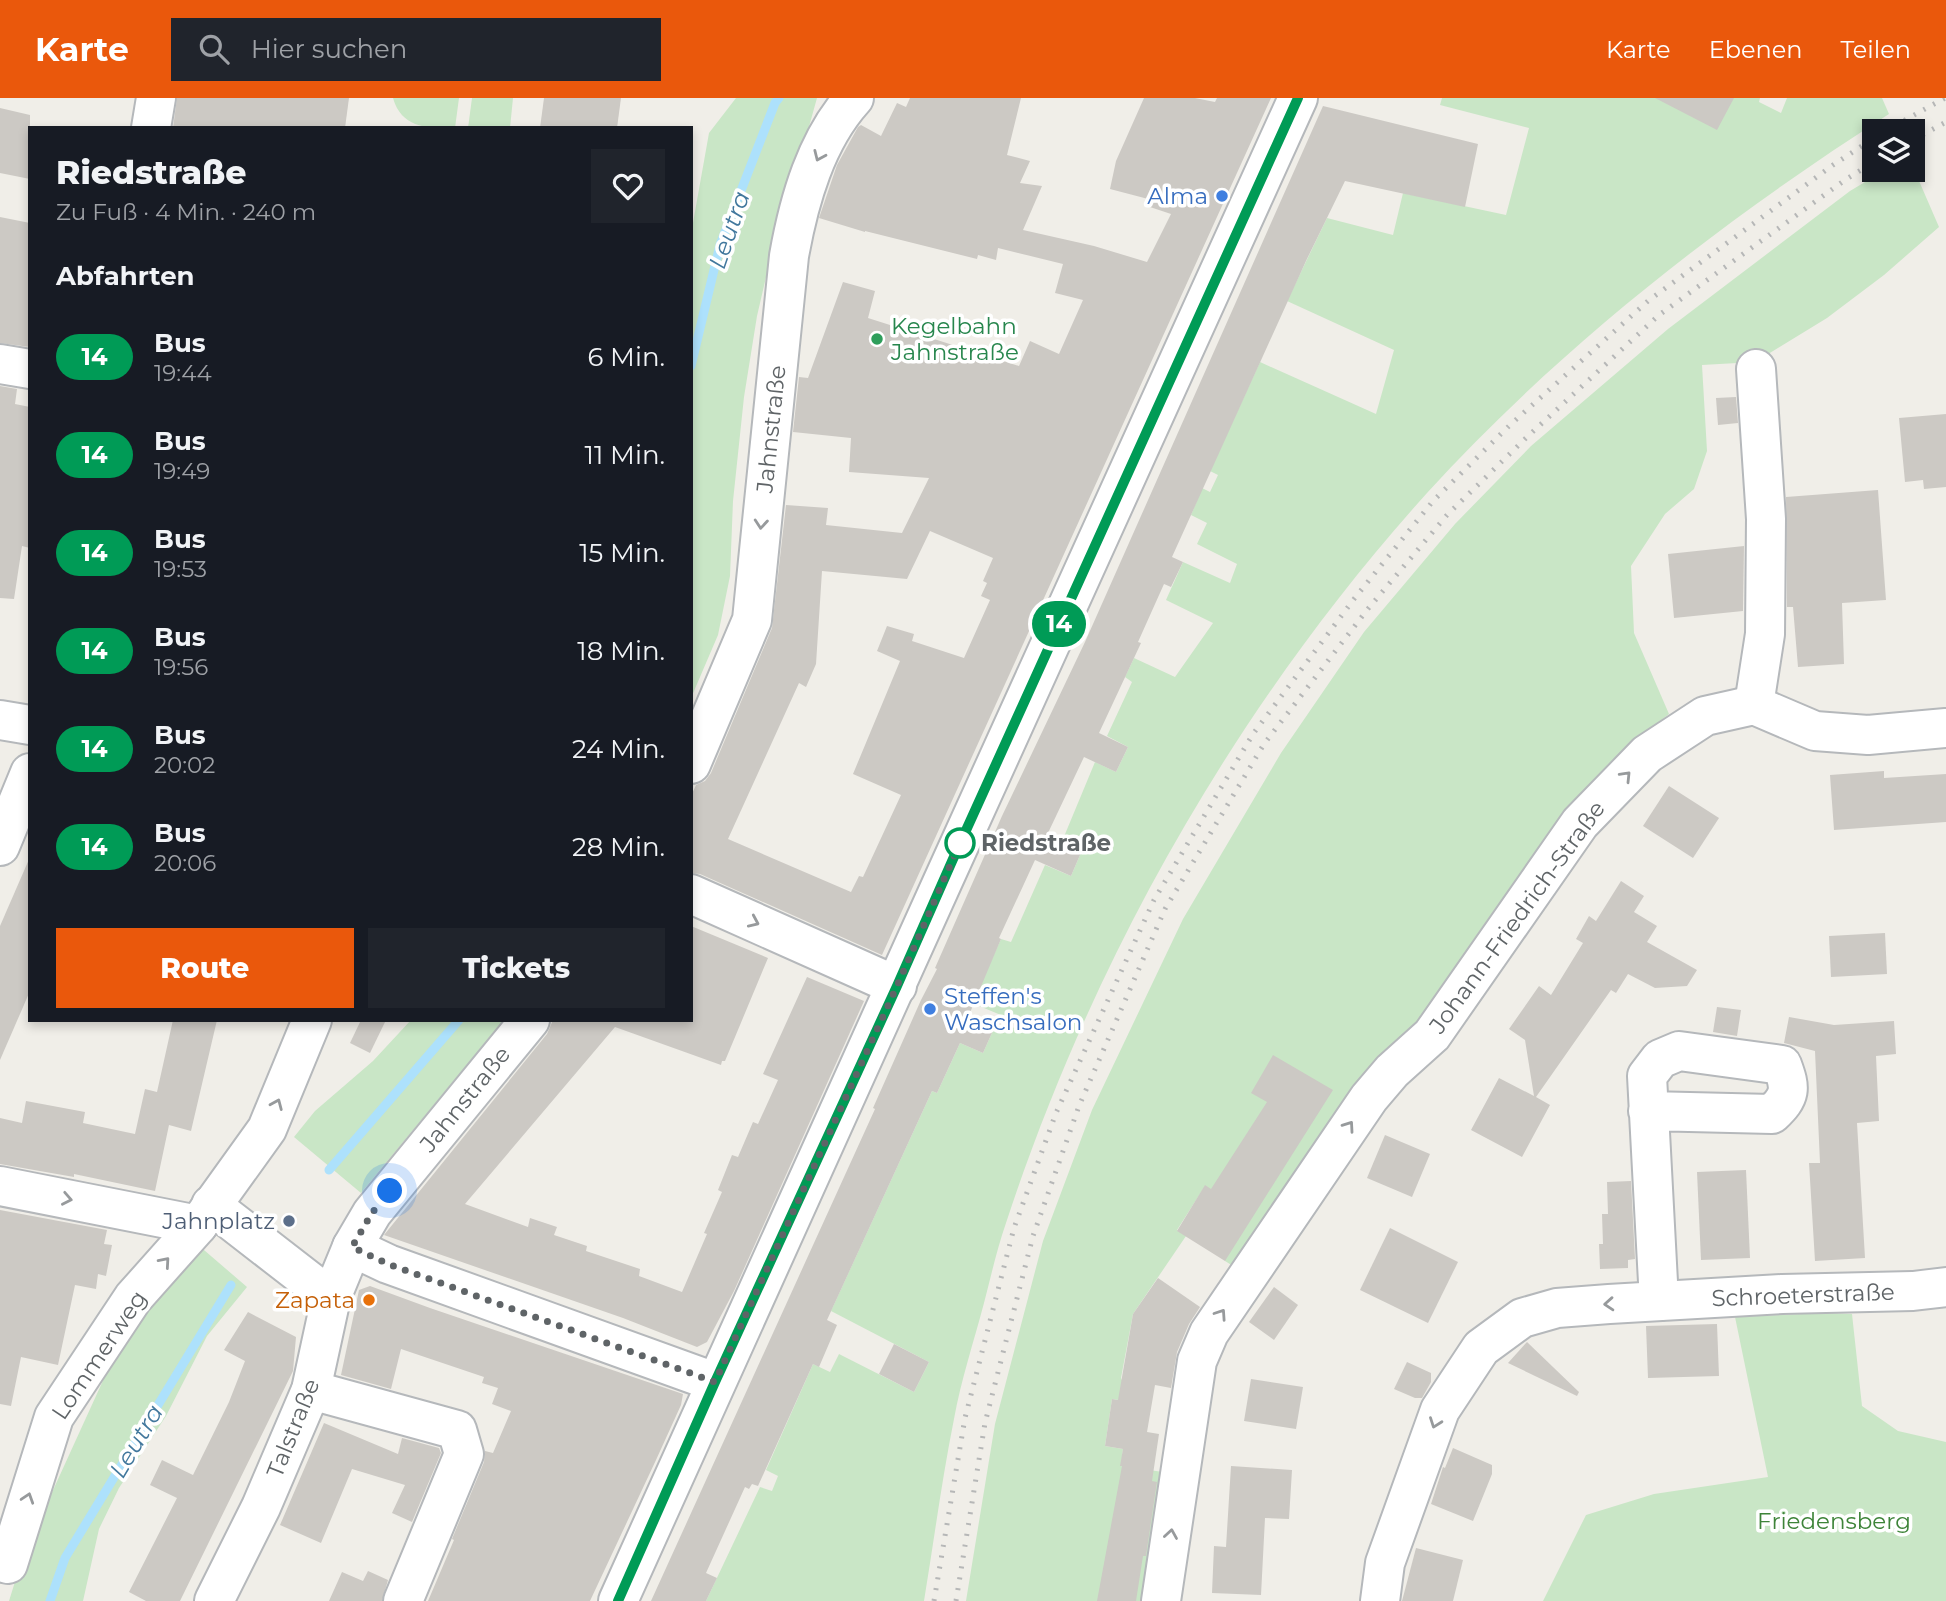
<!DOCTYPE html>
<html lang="de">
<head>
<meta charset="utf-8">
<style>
  :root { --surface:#171b24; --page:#20242c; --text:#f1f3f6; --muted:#9ea1a6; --accent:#ea580c }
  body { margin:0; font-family:Montserrat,sans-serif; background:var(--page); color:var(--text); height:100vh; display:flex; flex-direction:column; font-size:26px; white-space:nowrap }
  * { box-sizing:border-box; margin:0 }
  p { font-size:23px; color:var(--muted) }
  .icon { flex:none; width:38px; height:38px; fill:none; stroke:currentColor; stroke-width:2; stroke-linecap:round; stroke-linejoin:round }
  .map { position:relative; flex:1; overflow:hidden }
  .panel { position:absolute; left:28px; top:28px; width:665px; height:896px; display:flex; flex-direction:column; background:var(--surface); border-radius:0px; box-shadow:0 4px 10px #0003 }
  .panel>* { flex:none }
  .badge { padding:0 14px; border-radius:23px; font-size:24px; line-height:46px }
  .tools { position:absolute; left:1862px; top:21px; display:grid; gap:14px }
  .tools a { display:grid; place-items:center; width:63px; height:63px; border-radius:0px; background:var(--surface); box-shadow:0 4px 10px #0003; font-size:35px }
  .you { position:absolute; width:35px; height:35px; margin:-18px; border:5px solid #fff; border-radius:50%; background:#1a73e8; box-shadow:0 0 0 10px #1a73e833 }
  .map>.badge { position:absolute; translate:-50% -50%; box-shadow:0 0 0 4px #fff }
  h2 { padding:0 28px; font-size:26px; line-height:63px }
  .round { display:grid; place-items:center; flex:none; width:74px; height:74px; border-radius:0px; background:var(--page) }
  .summary { display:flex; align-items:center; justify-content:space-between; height:119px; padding:0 28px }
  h1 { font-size:33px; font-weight:800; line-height:52px }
  .action { display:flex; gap:14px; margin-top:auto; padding:14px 28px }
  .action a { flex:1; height:80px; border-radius:0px; background:var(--accent); color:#fff; font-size:28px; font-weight:800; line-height:80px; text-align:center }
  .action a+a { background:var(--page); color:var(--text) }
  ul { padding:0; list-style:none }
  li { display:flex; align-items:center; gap:21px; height:98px; padding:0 28px }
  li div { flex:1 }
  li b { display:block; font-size:26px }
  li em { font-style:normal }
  li .badge { min-width:77px; font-weight:700; text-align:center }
  header { display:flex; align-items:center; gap:42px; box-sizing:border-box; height:98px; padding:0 35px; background:var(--accent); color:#fff }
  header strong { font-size:33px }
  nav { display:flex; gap:38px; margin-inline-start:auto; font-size:24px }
  .search { width:490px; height:63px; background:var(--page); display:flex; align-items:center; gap:18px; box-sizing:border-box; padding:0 24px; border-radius:0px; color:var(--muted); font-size:26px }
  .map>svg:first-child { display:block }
</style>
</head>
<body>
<header>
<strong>Karte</strong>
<div class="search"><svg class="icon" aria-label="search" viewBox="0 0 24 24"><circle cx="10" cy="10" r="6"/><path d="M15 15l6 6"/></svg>Hier suchen</div>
<nav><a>Karte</a><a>Ebenen</a><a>Teilen</a></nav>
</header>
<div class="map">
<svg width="1946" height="1503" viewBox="0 0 1946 1503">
  <rect width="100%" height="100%" fill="#f0eee8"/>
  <g fill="#c9e6c6">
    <path d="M393 0H459L455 30C428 30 402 31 393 0Z"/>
    <path d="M472 0H513L510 30H468Z"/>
    <path d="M736 0H817L805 43 783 106 757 218 744 299 733 403 730 478 718 537 691 600V136L709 35Z"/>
    <path d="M1442 0H1760L1759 4 1781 15 1787 0H1882L1889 16C1722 123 1561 248 1427 395 1238 605 1094 857 1006 1125 997 1151 991 1178 984 1205 974 1243 961 1282 954 1321 942 1381 934 1442 924 1503H706L760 1389 772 1393 778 1378 766 1372 813 1266 830 1274 839 1256 914 1294 929 1264 831 1213 932 993 937 995 960 945 983 955 995 928 1018 930 1020 925 972 905 1001 841 1011 844 1045 767 1071 778 1083 750 1063 741 1095 664 1116 674 1128 649 1107 638 1132 584 1125 579 1134 560 1175 579 1213 525 1166 502 1183 464 1230 485 1237 466 1197 446 1207 425 1191 417 1202 390 1210 394 1218 377 1210 373 1260 264 1376 316 1394 252 1287 203 1327 120 1393 137 1403 95 1506 117 1529 30 1440 7Z"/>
    <path d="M1913 69 1939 129 1884 177 1827 220 1755 264 1702 267 1707 353 1694 391 1665 416 1631 468 1634 535 1669 616 1619 656 1557 726 1485 825 1419 922 1354 991 1306 1058 1233 1168 1225 1163 1205 1088 1177 1132 1186 1138 1133 1216 1121 1280 1132 1304 1112 1301 1105 1348 1123 1351 1121 1368 1163 1374 1143 1503H966L995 1326 1043 1143 1092 1012 1183 821 1281 655 1364 534 1455 426 1531 348 1668 231 1850 93 1885 72H1913Z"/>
    <path d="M411 922H504L361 1095 294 1039 315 1013 373 963Z"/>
    <path d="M197 1146 247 1189 207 1238 166 1318 119 1390 99 1431 83 1503H9L23 1458 132 1219Z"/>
    <path d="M1825 1215 1852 1216 1862 1308 1898 1333 1946 1344V1503H1543L1586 1417 1654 1396 1768 1379 1735 1219Z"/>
  </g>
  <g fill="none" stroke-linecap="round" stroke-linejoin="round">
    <g stroke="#ade1fc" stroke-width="9">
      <path d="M691 268 720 147 775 5 779 0"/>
      <path d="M329 1072 459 922"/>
      <path d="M50 1503 65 1460 231 1187"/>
    </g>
  </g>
  <g fill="#ccc9c4" fill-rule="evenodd">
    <path d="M177 0H349L345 30H173Z"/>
    <path d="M544 0H621L617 30H540Z"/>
    <path d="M910 0H1021L1007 57 1030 63 1020 85 1042 88 1023 132 1094 148 1147 164 1171 116 1150 109 1152 102 1110 91 1116 63 1144 0H1195L1215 4 1217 0H1271L882 857 700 776 691 775V698L696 687 705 683 711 675 772 530 786 407 828 410 826 427 902 435 929 380 849 374 851 340 793 334 799 279 808 280 843 184 875 193 868 220 1019 268 1030 243 1059 256 1083 202 1055 195 1063 166 998 150 996 162 978 157 977 161 865 133V134L819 120 837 67 858 29 861 27 881 38 897 5 906 9ZM930 433 993 460 983 483 987 485 981 498 990 502 964 560 912 543 914 536 887 528 877 553 900 563 853 676 901 697 863 779 859 778 851 794 728 741 799 585 806 589 816 566 822 473 907 481Z"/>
    <path d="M1655 0H1734L1717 32Z"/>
    <path d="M1323 8 1478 46 1465 109 1345 83 1306 163 1172 459 1183 464 1171 489 1164 486 1138 544 1141 545 1099 635 1128 649 1116 674 1084 659 1048 735 1083 750 1071 778 1035 762 999 840 1001 841 969 917 995 928 983 955 960 945 937 995 932 993 827 1222 837 1227 819 1269 813 1266 758 1388 752 1386 749 1391 745 1389 706 1475 717 1480 706 1503H651L875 1011 873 1010 921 902 937 871 935 870 1002 718 1085 544Z"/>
    <path d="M0 10 30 17V81L0 75Z"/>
    <path d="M0 119 30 125V249L0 245Z"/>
    <path d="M0 288 17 291 15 306 30 309V450L22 448 14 501 0 500Z"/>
    <path d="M1736 299 1738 325 1718 327 1716 300Z"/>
    <path d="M1946 316V389L1924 391 1923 382 1905 384 1899 320Z"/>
    <path d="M1878 392 1886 502 1842 505 1844 566 1798 569 1793 509H1787L1786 399Z"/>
    <path d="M1744 448 1743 513 1674 520 1668 456Z"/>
    <path d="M1884 673V680L1946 676V724L1834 732 1830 677Z"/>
    <path d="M1669 688 1719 720 1693 760 1643 728Z"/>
    <path d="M30 759V893L0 962V828Z"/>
    <path d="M1621 783 1644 798 1634 814 1657 828 1647 844 1697 872 1687 888 1655 890 1628 876 1616 895 1611 892 1536 999 1550 1007 1522 1059 1471 1032 1499 980 1534 998 1525 942 1509 931 1539 888 1551 897 1583 845 1576 841 1589 818 1596 823Z"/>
    <path d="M691 828 768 860 725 963H722L721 967 615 929 465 1106 528 1129 530 1120 557 1129 554 1137 587 1148 586 1153 640 1171 639 1178 682 1194 707 1136 704 1135 722 1094 718 1092 732 1057 738 1059 753 1024 758 1026 778 982 763 976 807 879 864 903 734 1193 707 1244 697 1249 623 1220 384 1137 547 936 553 922H691Z"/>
    <path d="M1885 835 1887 876 1831 879 1829 838Z"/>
    <path d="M1717 909 1741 912 1737 938 1713 934Z"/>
    <path d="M1789 919 1834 927 1894 923 1896 956 1876 958 1879 1023 1857 1025 1865 1160 1815 1163 1809 1065H1820L1815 953 1784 945Z"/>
    <path d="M173 922H217L191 1033 169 1027 155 1093 74 1076V1079L0 1066V1020L22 1025 26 1003 85 1014 83 1025 135 1036 145 991 157 994Z"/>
    <path d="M361 922H386L370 955 350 945Z"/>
    <path d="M1273 957 1333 992 1225 1163 1177 1133 1205 1087 1211 1091 1267 1004 1251 995Z"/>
    <path d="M1385 1037 1430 1056 1412 1099 1367 1080Z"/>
    <path d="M1746 1072 1750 1160 1701 1162 1697 1074Z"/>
    <path d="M1631 1083 1635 1161 1628 1162V1170L1600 1171 1599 1146H1603L1602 1116H1608L1607 1084Z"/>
    <path d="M0 1112 107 1132 104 1146 112 1147 106 1178 98 1176 96 1191 75 1187 58 1267 21 1259 11 1308 0 1306Z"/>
    <path d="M1390 1130 1458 1164 1428 1225 1360 1192Z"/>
    <path d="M1158 1180 1200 1209 1189 1226 1177 1254 1171 1290 1155 1287 1147 1334 1159 1336 1152 1383 1157 1384 1146 1458H1143L1136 1503H1097L1122 1368H1120L1123 1351 1105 1348 1112 1301 1118 1302 1133 1216Z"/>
    <path d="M370 1188 430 1210 683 1296 681 1307 656 1362 590 1503H428L454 1442 452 1441 484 1364 485 1353 493 1355 511 1313 492 1306 498 1290 482 1285 484 1279 401 1251 391 1291 341 1277 359 1192Z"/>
    <path d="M1274 1189 1298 1207 1274 1242 1249 1224Z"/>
    <path d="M248 1214 296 1239 293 1273 180 1503H146L129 1494 177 1400 150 1387 162 1362 193 1377 229 1304 245 1263 224 1252Z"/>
    <path d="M1717 1226 1719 1278 1648 1280 1646 1228Z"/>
    <path d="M1527 1244 1579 1294 1577 1298 1508 1265Z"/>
    <path d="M894 1246 929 1264 914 1294 879 1276Z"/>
    <path d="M1407 1264 1431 1275V1284L1422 1300H1415L1394 1291Z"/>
    <path d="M1251 1281 1303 1289 1296 1331 1244 1323Z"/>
    <path d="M324 1325 398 1356 402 1340 439 1350 441 1355 412 1424 392 1415 405 1387 352 1371 321 1445 280 1427Z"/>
    <path d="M1453 1350 1492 1367V1376L1473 1423 1431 1406 1443 1369 1445 1370Z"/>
    <path d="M1231 1368 1292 1372 1289 1421 1265 1420 1261 1497 1212 1495 1214 1448 1226 1449Z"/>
    <path d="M1416 1450 1463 1462 1453 1503H1402Z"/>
    <path d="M368 1473 388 1482 382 1503H329L342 1474 363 1483Z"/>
  </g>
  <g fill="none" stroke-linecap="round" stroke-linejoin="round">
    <defs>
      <g id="minor">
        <path d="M151 30 156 0"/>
        <path d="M0 266 30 271"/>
        <path d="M1754 607 1765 536 1766 421 1756 271"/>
        <path d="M1754 607 1815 633 1868 637 1946 630"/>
        <path d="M0 622 30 627"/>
        <path d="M691 666 752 522 789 158C799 102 816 42 854 0"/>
        <path d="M0 748 30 675"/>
        <path d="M691 796 897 888"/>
        <path d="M1648 1013 1772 1016C1791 998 1791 991 1782 967L1679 953 1660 961 1647 978 1659 1203"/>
        <path d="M0 1088 198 1127"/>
        <path d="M211 1107 331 1200"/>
        <path d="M352 1149 388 1166 715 1284"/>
        <path d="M311 1292 457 1332 464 1356 403 1503"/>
        <path d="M0 1464 8 1466 54 1319 133 1200 198 1127 267 1031 312 922"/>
        <path d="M214 1503 261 1409 311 1292 331 1200 352 1149 372 1115 530 922"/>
        <path d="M618 1503C724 1263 835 1025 942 785L1298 0"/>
        <path d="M1161 1503 1197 1263 1209 1235 1369 1000 1392 973 1432 937 1580 725 1647 656 1705 618 1754 607"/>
        <path d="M1380 1503 1385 1465 1440 1312 1481 1250 1522 1220 1557 1210 1609 1206 1782 1196 1913 1193 1946 1189"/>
      </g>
    </defs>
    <use href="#minor" stroke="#b5b8bb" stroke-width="42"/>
    <use href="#minor" stroke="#fff" stroke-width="38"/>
    <g stroke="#b6b7b7" stroke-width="5" stroke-dasharray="2 9" stroke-linecap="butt">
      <path d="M1885 33 1945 0"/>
      <path d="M1913 42 1946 24"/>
      <path d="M934 1503 965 1320 1014 1130 1056 1015 1154 802 1253 636 1354 501 1433 403 1510 327 1648 203 1833 67 1874 40"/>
      <path d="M956 1503 985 1325 1033 1138 1079 1008 1165 811 1264 646 1367 512 1447 417 1526 340 1659 217 1845 82 1874 64"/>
    </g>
  </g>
  <defs><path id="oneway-chevron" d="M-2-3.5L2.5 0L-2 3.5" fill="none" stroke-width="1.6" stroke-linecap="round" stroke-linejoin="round" transform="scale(1.75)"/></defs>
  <g stroke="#979a9c">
    <use href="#oneway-chevron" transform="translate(819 58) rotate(114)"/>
    <use href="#oneway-chevron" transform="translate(761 426) rotate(95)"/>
    <use href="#oneway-chevron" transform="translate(1626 678) rotate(-46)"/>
    <use href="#oneway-chevron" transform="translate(754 824) rotate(24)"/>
    <use href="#oneway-chevron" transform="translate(277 1006) rotate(-67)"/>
    <use href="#oneway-chevron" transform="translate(1349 1028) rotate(-55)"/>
    <use href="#oneway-chevron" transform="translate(67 1101) rotate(11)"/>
    <use href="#oneway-chevron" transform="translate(165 1164) rotate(-49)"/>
    <use href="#oneway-chevron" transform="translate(1609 1206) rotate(176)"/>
    <use href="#oneway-chevron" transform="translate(1221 1216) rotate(-56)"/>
    <use href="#oneway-chevron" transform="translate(1435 1325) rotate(110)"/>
    <use href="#oneway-chevron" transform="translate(28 1400) rotate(-72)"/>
    <use href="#oneway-chevron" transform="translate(1171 1436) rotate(-81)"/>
  </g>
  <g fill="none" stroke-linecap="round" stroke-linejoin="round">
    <defs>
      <path id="line" d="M618 1503 715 1284 897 888 953 761 1298 0"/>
    </defs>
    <use href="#line" stroke="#fff" stroke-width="16"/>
    <use href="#line" stroke="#009b56" stroke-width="10"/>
    <path stroke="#5f6467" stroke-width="7" stroke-dasharray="0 12.6" d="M390 1093 372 1115 352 1149 388 1166 715 1284 897 888 964 736 960 745"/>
  </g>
  <g fill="#3f7fe0" stroke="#fff" stroke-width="2.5">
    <circle cx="1222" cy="98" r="7"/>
    <circle cx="930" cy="911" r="7"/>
  </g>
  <circle fill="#2e9e5b" stroke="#fff" stroke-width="2.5" cx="877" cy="241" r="7"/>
  <circle fill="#fff" stroke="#009b56" stroke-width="3.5" cx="960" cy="745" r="14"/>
  <circle fill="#5c6f8a" stroke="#fff" stroke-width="2.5" cx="289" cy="1123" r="7"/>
  <circle fill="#e8710a" stroke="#fff" stroke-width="2.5" cx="369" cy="1202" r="7"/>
  <g text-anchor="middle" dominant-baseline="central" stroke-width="7" stroke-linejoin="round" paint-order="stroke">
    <g font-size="23" fill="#366cbe" stroke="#fff" text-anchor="end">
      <text x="1208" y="98">Alma</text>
      <text x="944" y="898" text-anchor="start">Steffen's<tspan x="944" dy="26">Waschsalon</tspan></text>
    </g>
    <g font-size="23" fill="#27864d" stroke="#fff" text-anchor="start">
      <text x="891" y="228">Kegelbahn<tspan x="891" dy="26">Jahnstraße</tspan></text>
    </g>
    <g font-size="23" fill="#5f6467" stroke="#fff">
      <text transform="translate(771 331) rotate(-84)">Jahnstraße</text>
      <text transform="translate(1517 819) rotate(-54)">Johann-Friedrich-Straße</text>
      <text transform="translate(465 1001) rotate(-51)">Jahnstraße</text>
      <text transform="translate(1803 1197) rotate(-2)">Schroeterstraße</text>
      <text transform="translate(99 1257) rotate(-56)">Lommerweg</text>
      <text transform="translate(293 1330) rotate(-68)">Talstraße</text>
    </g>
    <g font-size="23" font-weight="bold" fill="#5f6467" stroke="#fff" text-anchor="start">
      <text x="981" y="745">Riedstraße</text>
    </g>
    <g font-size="23" fill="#4e5e75" stroke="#fff" text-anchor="end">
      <text x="275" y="1123">Jahnplatz</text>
    </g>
    <g font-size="23" fill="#c56008" stroke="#fff" text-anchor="end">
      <text x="355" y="1202">Zapata</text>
    </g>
    <g font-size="23" fill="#3e8439" stroke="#fff">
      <text x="1834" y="1423">Friedensberg</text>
    </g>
    <g font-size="24" font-style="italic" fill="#42789d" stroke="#fff">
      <text transform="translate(729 132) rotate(-71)">Leutra</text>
      <text transform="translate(136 1343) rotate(-59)">Leutra</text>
    </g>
  </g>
</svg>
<div class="tools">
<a><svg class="icon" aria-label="layers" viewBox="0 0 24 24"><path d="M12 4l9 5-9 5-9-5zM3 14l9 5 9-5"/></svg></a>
</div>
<div class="you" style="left:390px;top:1093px"></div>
<b class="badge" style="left:1059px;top:526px;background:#009b56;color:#fff">14</b>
<section class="panel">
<div class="summary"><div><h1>Riedstraße</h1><p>Zu Fuß · 4 Min. · 240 m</p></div><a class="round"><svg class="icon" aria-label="heart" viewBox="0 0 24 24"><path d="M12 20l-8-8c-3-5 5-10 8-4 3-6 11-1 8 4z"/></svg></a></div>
<h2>Abfahrten</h2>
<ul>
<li><span class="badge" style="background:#009b56;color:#fff">14</span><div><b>Bus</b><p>19:44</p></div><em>6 Min.</em></li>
<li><span class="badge" style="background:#009b56;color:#fff">14</span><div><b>Bus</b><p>19:49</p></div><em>11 Min.</em></li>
<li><span class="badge" style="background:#009b56;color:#fff">14</span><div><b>Bus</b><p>19:53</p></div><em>15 Min.</em></li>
<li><span class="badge" style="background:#009b56;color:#fff">14</span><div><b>Bus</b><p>19:56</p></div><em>18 Min.</em></li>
<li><span class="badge" style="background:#009b56;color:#fff">14</span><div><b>Bus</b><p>20:02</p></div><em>24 Min.</em></li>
<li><span class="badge" style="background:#009b56;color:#fff">14</span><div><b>Bus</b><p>20:06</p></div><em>28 Min.</em></li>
</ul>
<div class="action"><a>Route</a><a>Tickets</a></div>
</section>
</div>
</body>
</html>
